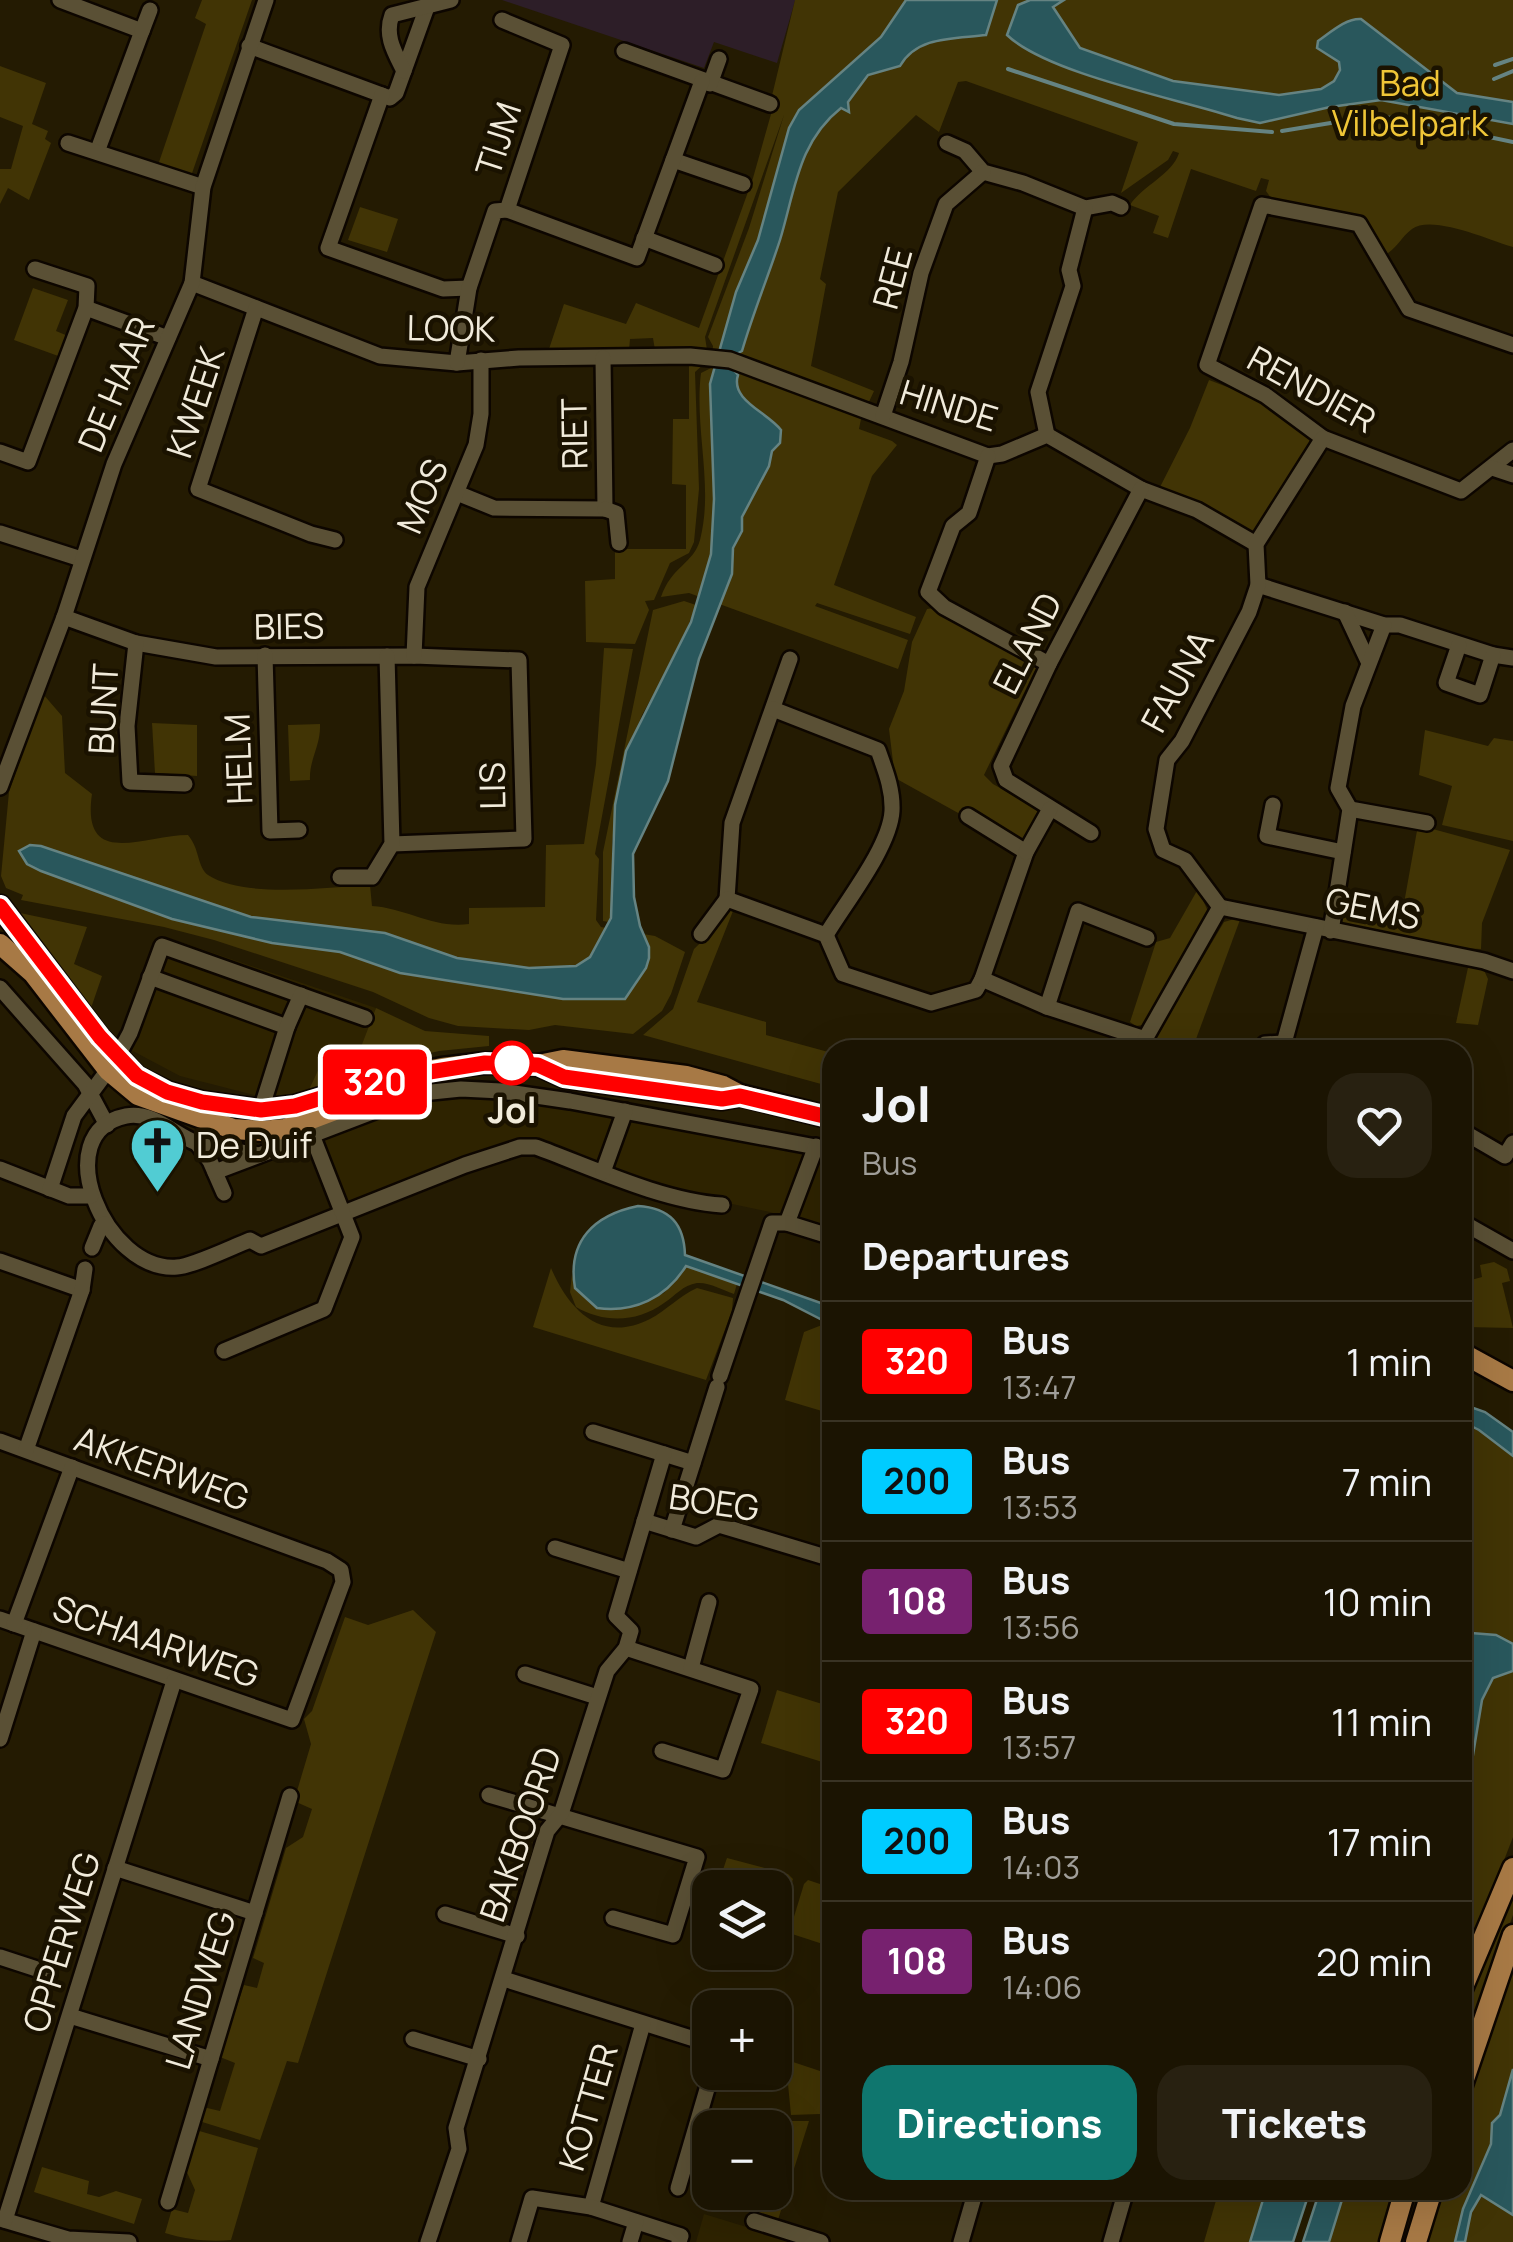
<!DOCTYPE html>
<html lang="en">
<head>
<meta charset="utf-8">
<style>
  :root { --surface:#1b1402; --page:#282111; --text:#f1f3f6; --muted:#a09e99; --line:#393324; --accent:#0f766e }
  body { margin:0; font-family:Manrope,sans-serif; background:var(--page); color:var(--text); height:100vh; display:flex; flex-direction:column; font-size:38px; white-space:nowrap }
  * { box-sizing:border-box; margin:0 }
  p { font-size:32px; color:var(--muted) }
  .icon { flex:none; width:55px; height:55px; fill:none; stroke:currentColor; stroke-width:2; stroke-linecap:round; stroke-linejoin:round }
  .map { position:relative; flex:1; overflow:hidden }
  .panel { position:absolute; left:822px; top:1040px; width:650px; height:1160px; display:flex; flex-direction:column; background:var(--surface); border-radius:30px; box-shadow:0 10px 40px #0002,0 0 0 2px var(--line) }
  .panel>* { flex:none }
  .badge { padding:0 20px; border-radius:8px; font-size:35px; line-height:65px }
  .buttons { position:absolute; left:692px; top:1870px; display:grid; gap:20px }
  .buttons a { display:grid; place-items:center; width:100px; height:100px; border-radius:20px; background:var(--surface); box-shadow:0 10px 40px #0002,0 0 0 2px var(--line); font-size:50px }
  .map>.badge { position:absolute; translate:-50% -50%; box-shadow:0 0 0 5px #fff }
  h2 { padding:0 40px; font-size:38px; line-height:90px }
  .round { display:grid; place-items:center; flex:none; width:105px; height:105px; border-radius:30px; background:var(--page) }
  .summary { display:flex; align-items:center; justify-content:space-between; height:170px; padding:0 40px }
  h1 { font-size:48px; font-weight:800; line-height:75px }
  .button { display:flex; gap:20px; margin-top:auto; padding:20px 40px }
  .button a { flex:1; height:115px; border-radius:30px; background:var(--accent); color:#fff; font-size:40px; font-weight:800; line-height:115px; text-align:center }
  .button a+a { background:var(--page); color:var(--text) }
  ul { padding:0; list-style:none }
  li { display:flex; align-items:center; gap:30px; height:120px; padding:0 40px; border-top:2px solid var(--line) }
  li div { flex:1 }
  li b { display:block; font-size:38px }
  li em { font-style:normal }
  li .badge { min-width:110px; font-weight:700; text-align:center }
  .map>svg:first-child { display:block }
</style>
</head>
<body>
<div class="map">
<svg width="1513" height="2242" viewBox="0 0 1513 2242">
  <rect width="100%" height="100%" fill="#241b02"/>
  <g fill="#2e2300">
    <path d="M172 939 376 1008 352 1071 419 1098 502 1095 832 1154V1233L770 1212 685 1194 530 1140 345 1208 289 1104 180 1076 131 1050Z"/>
    <path d="M704 2214 740 2225 794 2242H696Z"/>
  </g>
  <path fill="#2d1e28" d="M502 0H795V1L777 63 714 42 704 68Z"/>
  <g fill="#413405">
    <path d="M202 0H252L190 179 157 168 206 24 195 18Z"/>
    <path d="M795 0H1513V247C1491 241 1432 214 1412 229 1401 237 1397 249 1383 256L1363 221 1273 201 1266 191 1269 180 1261 178 1256 191 1191 169 1168 238 1153 233 1159 216 1130 205C1143 185 1172 175 1179 153L1173 151 1168 160 1121 193 1138 142 966 81 958 82 939 132 916 115 838 192 820 279 826 284 811 366 874 391 868 404 808 380 806 386 863 409 859 429 892 441 897 445 872 476 834 585 916 617 910 634 817 603 815 606 908 640 898 669 689 593 661 597C671 567 694 563 700 540 714 486 694 428 701 373L711 368 713 346 708 337 749 228 784 115 705 337 707 350H655L653 338 630 339 629 351 549 349 564 304 626 324 636 303 699 328 753 178 773 107 770 104Z"/>
    <path d="M0 66 46 83 32 124 48 131 45 139 51 143 29 200 8 188 0 204V169H11L23 126 0 117Z"/>
    <path d="M360 207 398 219 387 252 348 240Z"/>
    <path d="M33 288 68 300 56 331 68 336 61 357 14 340Z"/>
    <path d="M689 362 705 363 695 372 699 489 694 542 689 553 670 563 654 600 645 601 649 610 635 644 586 642 585 581 615 579V549H686V485L672 484 673 419H689Z"/>
    <path d="M1209 380 1251 396 1310 439 1309 447 1254 533 1250 534 1159 489 1190 428Z"/>
    <path d="M684 601 696 605 680 647 642 715 622 767 612 843 614 901 609 922 603 921V852L653 610Z"/>
    <path d="M934 608 1038 664 984 775 993 784 1037 809 1038 813 1023 839 965 809 960 814 895 778 889 729 904 691 912 642 927 609Z"/>
    <path d="M604 648 633 649 595 854 599 859 596 920 601 927 606 928 590 957 576 966 529 968 457 958 385 933 251 917 107 868 27 864 172 919 272 943 340 952 400 973 563 999H625C640 977 655 961 643 934L655 936 685 952 671 994 662 1011 633 1034 555 1025 529 1030 458 1026 429 1018 373 992 214 940 164 927 21 900 23 895 6 888 1 876 9 792 43 694 62 716 65 773 92 794C81 870 144 835 188 835 200 849 197 867 208 875 245 899 327 887 370 885L372 906C406 908 434 929 469 924V908L545 907 546 845 584 844 596 764Z"/>
    <path d="M152 723 197 725V776L155 773Z"/>
    <path d="M320 724C321 746 309 759 310 780L290 781 288 725Z"/>
    <path d="M1425 730 1488 746 1494 738 1513 741V841L1442 825 1452 786 1419 775Z"/>
    <path d="M1418 825 1510 850 1482 923 1481 949 1459 948 1338 924V910L1401 920Z"/>
    <path d="M1198 889 1210 916 1149 1024 1136 1026 1130 1022 1156 942 1170 938Z"/>
    <path d="M726 908 733 911 697 1002 766 1022V1035L832 1053V1087L643 1035 673 1009 694 949 720 924Z"/>
    <path d="M20 913 87 927 74 964 102 976 90 1011 17 919Z"/>
    <path d="M1241 917 1192 1050H1152L1154 1040 1224 922Z"/>
    <path d="M1469 963 1482 966 1488 979 1478 1025 1456 1023Z"/>
    <path d="M376 1008 425 1031 489 1036V1046L439 1051 393 1062 306 1096 323 1060 352 1070Z"/>
    <path d="M1494 1262 1507 1269 1510 1281 1502 1283 1513 1328 1466 1327 1463 1325V1294L1474 1291 1471 1280 1482 1277 1480 1265Z"/>
    <path d="M685 1266 737 1284 734 1294C723 1290 709 1282 697 1283 683 1285 675 1296 664 1303 636 1323 604 1323 576 1307L570 1292 572 1274 575 1289 629 1308 664 1293Z"/>
    <path d="M551 1268C569 1310 601 1344 650 1319 667 1310 679 1296 697 1288L733 1298 732 1311 706 1380 533 1327Z"/>
    <path d="M827 1323 832 1325V1414L785 1400 804 1332Z"/>
    <path d="M1462 1422 1479 1430 1513 1456V1644C1495 1636 1482 1629 1463 1636Z"/>
    <path d="M413 1610 436 1632 298 2063 287 2061 260 2140 199 2121 203 2107 220 2111 235 2063 220 2057 244 1985 257 1988 264 1963 253 1958 286 1848 303 1837 312 1809 294 1801 311 1744 304 1719 312 1711 345 1617 368 1625Z"/>
    <path d="M1513 1671V1837L1463 1966V1816L1482 1700 1494 1677Z"/>
    <path d="M777 1690 832 1707V1765L761 1743Z"/>
    <path d="M727 1858 788 1874 793 1879 777 1929 775 1888 717 1887Z"/>
    <path d="M808 1880 832 1888V1947L789 1933 804 1884Z"/>
    <path d="M1513 1886V1915L1463 2056V2017L1472 1985Z"/>
    <path d="M1513 1956V2242H1422L1436 2190H1462L1463 2108Z"/>
    <path d="M775 2056 832 2075 820 2114 791 2115 788 2084 775 2072Z"/>
    <path d="M791 2121H809L777 2223 758 2216 763 2193 775 2192V2155Z"/>
    <path d="M196 2130 258 2148 231 2240C211 2242 187 2240 165 2233L172 2209 188 2213 195 2190 185 2168Z"/>
    <path d="M42 2167 89 2181 87 2194 99 2197 116 2191 142 2199 134 2224 34 2192Z"/>
    <path d="M1219 2190H1266L1250 2242H1204Z"/>
    <path d="M1345 2190H1397L1382 2242H1329Z"/>
  </g>
  <g fill="#29575c" stroke="#658382" stroke-width="2.5">
    <path d="M906 0H997L986 35C954 39 917 36 900 66L868 75 848 102 849 112 841 108C798 142 795 191 780 240 768 277 753 313 742 351L733 356 731 367 738 375C730 400 767 412 781 430L780 443 772 451 769 466 742 517V531L733 548 732 574 699 659 668 781 633 854 634 897 640 926 649 947V958L646 968 625 999H563L400 973 340 952 272 943 172 919 41 871 27 864 19 851 30 845 41 846 251 917 385 933 457 958 529 968 576 966 590 957 611 918 615 805 626 751 691 622 711 554 714 499 710 384 736 292 758 240 789 128 799 110 881 37Z"/>
    <path d="M1030 0H1064L1053 7 1080 48 1173 81 1279 95 1321 89 1334 81 1340 70 1339 62 1317 48 1318 41C1331 32 1346 18 1361 19L1457 93 1513 102V124L1381 100 1330 107 1260 123 1237 118C1179 99 1048 74 1007 35L1018 5Z"/>
    <path d="M638 1206C670 1208 684 1224 685 1255L832 1307V1325L783 1300 686 1266C666 1298 634 1313 597 1308L575 1288C567 1241 594 1215 638 1206Z"/>
    <path d="M1462 1404 1485 1412 1513 1432V1456L1479 1430 1463 1422Z"/>
    <path d="M1471 1633 1496 1635 1513 1644V1671L1493 1678 1482 1700 1463 1816 1462 1636Z"/>
    <path d="M1513 2069V2215L1481 2195 1471 2212 1465 2242H1455L1463 2209 1491 2144 1492 2123 1500 2115Z"/>
    <path d="M1266 2190H1310L1293 2242H1250Z"/>
    <path d="M1320 2190H1345L1329 2242H1303Z"/>
  </g>
  <g fill="none" stroke-linecap="round" stroke-linejoin="round">
    <g stroke="#658382" stroke-width="4">
      <path d="M1495 65 1513 59"/>
      <path d="M1008 69 1174 124 1272 132"/>
      <path d="M1494 79 1513 71"/>
      <path d="M1282 131 1367 117 1399 118 1513 142"/>
    </g>
    <defs>
      <g id="minor">
        <path d="M60 0 142 31 97 152"/>
        <path d="M142 31 150 10"/>
        <path d="M249 46 390 98 396 93 427 7"/>
        <path d="M624 51 770 104"/>
        <path d="M404 71C395 53 384 36 392 15L451 0"/>
        <path d="M710 84 719 59"/>
        <path d="M382 95 328 248 443 289 469 288"/>
        <path d="M68 143 203 187"/>
        <path d="M947 143 965 151 983 172 1023 183 1085 208 1112 203 1121 207"/>
        <path d="M673 160 743 184"/>
        <path d="M507 210 637 258 702 81"/>
        <path d="M644 238 715 265"/>
        <path d="M192 283 380 356 457 363 519 358 690 356 730 360 988 456 1002 454 1047 435 1141 489 1197 510 1256 544"/>
        <path d="M86 308 168 338"/>
        <path d="M256 308 198 489 311 534 335 540"/>
        <path d="M1513 345 1409 309 1359 224 1262 205 1207 365 1265 395 1323 438 1461 491 1513 450"/>
        <path d="M457 363 469 288 495 211 507 210 562 45 502 20"/>
        <path d="M883 416 901 362 921 273 946 204 983 172"/>
        <path d="M1047 435 1038 392 1073 286 1069 270 1085 208"/>
        <path d="M0 452 28 462 86 308 87 286 35 269"/>
        <path d="M988 456 969 513 953 526 928 592 944 607 1049 664"/>
        <path d="M1492 468 1513 475"/>
        <path d="M457 493 494 508 605 509 603 358"/>
        <path d="M605 509 616 513 619 543"/>
        <path d="M0 533 81 559"/>
        <path d="M1258 585 1384 625H1400L1493 655 1513 658"/>
        <path d="M1345 612 1368 661"/>
        <path d="M64 617 136 643 216 657 414 656 519 660 524 839 392 844"/>
        <path d="M136 643 127 726 130 782 185 784"/>
        <path d="M1459 645 1446 683 1480 695 1493 655"/>
        <path d="M265 655 270 831 299 830"/>
        <path d="M414 656 417 587 476 445 481 414V360"/>
        <path d="M790 659 732 823 727 899 826 935 843 974 931 1003 976 990 982 979 1047 1007 1145 1039"/>
        <path d="M773 709 878 750C885 770 893 789 892 811 890 847 845 903 826 935"/>
        <path d="M0 787 64 617 114 464 192 283 203 187 266 0"/>
        <path d="M1273 805 1267 836 1343 852"/>
        <path d="M1350 809 1427 823"/>
        <path d="M968 816 1026 852 982 979"/>
        <path d="M1091 833 1006 780 1001 766 1049 664 1141 489"/>
        <path d="M1026 852 1050 809"/>
        <path d="M340 877H372L392 844 387 656"/>
        <path d="M1220 907 1484 961 1513 971"/>
        <path d="M1331 931 1350 809 1338 788 1353 706 1384 625"/>
        <path d="M701 934 727 899"/>
        <path d="M150 977 287 1027"/>
        <path d="M0 988 85 1084 107 1125"/>
        <path d="M1047 1007 1078 911 1147 938"/>
        <path d="M1284 1043 1316 927"/>
        <path d="M1145 1050V1039L1220 907 1185 860 1163 850 1156 829 1167 760 1182 741 1249 612 1258 585 1256 544 1323 438"/>
        <path d="M1262 1050 1265 1044 1284 1043 1288 1047"/>
        <path d="M117 1057 130 1033 162 946 365 1018"/>
        <path d="M258 1119 287 1027 301 995"/>
        <path d="M1462 1131 1505 1156 1513 1143"/>
        <path d="M197 1143 210 1161 224 1193"/>
        <path d="M258 1155C239 1151 216 1150 197 1143 174 1135 154 1111 126 1116 46 1132 105 1273 177 1267 193 1266 232 1247 250 1240L261 1246 465 1165 520 1147H536C593 1168 662 1201 722 1205"/>
        <path d="M0 1169 69 1196H91"/>
        <path d="M215 1172 422 1093 461 1089 501 1091 570 1101 832 1150"/>
        <path d="M603 1172 625 1111"/>
        <path d="M50 1189 74 1116 108 1070"/>
        <path d="M1462 1222 1513 1251"/>
        <path d="M787 1223 816 1146"/>
        <path d="M92 1248 101 1226 105 1224"/>
        <path d="M0 1261 82 1290"/>
        <path d="M224 1351 324 1309 352 1237 312 1135"/>
        <path d="M720 1376 772 1223H787L832 1237"/>
        <path d="M593 1432 693 1463"/>
        <path d="M0 1441 327 1561 341 1570 343 1582 292 1720 0 1619"/>
        <path d="M26 1450 82 1290 85 1269"/>
        <path d="M644 1521 696 1537 719 1525 832 1559"/>
        <path d="M672 1530 717 1387"/>
        <path d="M555 1548 629 1571"/>
        <path d="M14 1624 72 1467"/>
        <path d="M626 1648 751 1689 723 1770 662 1751"/>
        <path d="M691 1668 709 1602"/>
        <path d="M525 1674 597 1697"/>
        <path d="M0 1739 34 1631"/>
        <path d="M489 1795 697 1857 673 1935 613 1918"/>
        <path d="M115 1868 255 1913"/>
        <path d="M445 1914 517 1936"/>
        <path d="M0 1957 49 1973"/>
        <path d="M504 1979 710 2044"/>
        <path d="M70 2016 211 2059"/>
        <path d="M413 2039 479 2059"/>
        <path d="M678 2188 712 2072"/>
        <path d="M168 2202 290 1796"/>
        <path d="M591 2207 643 2024"/>
        <path d="M0 2219 68 2239 129 2242"/>
        <path d="M5 2220 174 1681"/>
        <path d="M754 2221 821 2242"/>
        <path d="M428 2242 459 2149 456 2128 547 1831 561 1814 607 1671 626 1648 631 1631 616 1616 664 1454"/>
        <path d="M519 2242 532 2198 591 2207 681 2236 679 2242"/>
        <path d="M630 2242 636 2222"/>
        <path d="M961 2242 976 2190"/>
        <path d="M1111 2242 1126 2190"/>
      </g>
      <g id="major">
        <path d="M0 906 99 1037 137 1077 167 1092 202 1102 261 1110 295 1106 379 1080 442 1068 485 1063 538 1065 563 1060 686 1076 723 1086 740 1095 832 1118"/>
        <path d="M0 944 33 973 108 1070 138 1095 233 1129 262 1131 285 1129 380 1093"/>
        <path d="M538 1065 564 1077 722 1099 738 1096"/>
        <path d="M1462 1353 1513 1381"/>
        <path d="M1462 1989 1513 1868"/>
        <path d="M1462 2085 1513 1935"/>
        <path d="M1390 2242 1405 2190"/>
        <path d="M1416 2242 1432 2190"/>
      </g>
    </defs>
    <use href="#minor" stroke="#0d0600" stroke-width="20"/>
    <use href="#major" stroke="#0d0600" stroke-width="25"/>
    <use href="#minor" stroke="#5a5035" stroke-width="15"/>
    <use href="#major" stroke="#a77945" stroke-width="20"/>
  </g>
  <g fill="none" stroke-linecap="round" stroke-linejoin="round">
    <defs>
      <path id="line" d="M0 906 100 1037 137 1076 167 1092 202 1102 261 1110 295 1106 380 1080 485 1063 538 1065 564 1077 722 1099 740 1096 832 1118"/>
    </defs>
    <use href="#line" stroke="#fff" stroke-width="22"/>
    <use href="#line" stroke="#f00" stroke-width="15"/>
  </g>
  <defs>
    <symbol id="church-pin" viewBox="-11 -11 22 30"><path d="M0 17L-7.5 6A9.5 9.5 0 1 1 7.5 6Z" fill="#51ccd3" stroke="#1a1200"/><path d="M-1.2-6h2.4v3.5h3.3v2.4h-3.3V6h-2.4V-.1h-3.3v-2.4h3.3Z" fill="#111"/></symbol>
  </defs>
  <g fill-rule="evenodd">
    <use href="#church-pin" x="126" y="1114" width="63" height="86"/>
  </g>
  <circle fill="#fff" stroke="#f00" stroke-width="5" cx="512" cy="1063" r="20"/>
  <g text-anchor="middle" dominant-baseline="central" stroke-width="9" stroke-linejoin="round" paint-order="stroke">
    <g font-size="35" fill="#f0c637" stroke="#1a1200">
      <text x="1410" y="83">Bad<tspan x="1410" dy="40">Vilbelpark</tspan></text>
    </g>
    <g font-size="35" fill="#f1ebdb" stroke="#1a1200">
      <text transform="translate(498 139) rotate(-72)">TIJM</text>
      <text transform="translate(892 278) rotate(-75)">REE</text>
      <text transform="translate(451 328) rotate(1)">LOOK</text>
      <text transform="translate(116 384) rotate(-67)">DE HAAR</text>
      <text transform="translate(1312 389) rotate(29)">RENDIER</text>
      <text transform="translate(195 402) rotate(-72)">KWEEK</text>
      <text transform="translate(949 405) rotate(17)">HINDE</text>
      <text transform="translate(574 434) rotate(-91)">RIET</text>
      <text transform="translate(422 496) rotate(-67)">MOS</text>
      <text transform="translate(289 626) rotate(-1)">BIES</text>
      <text transform="translate(1027 643) rotate(-63)">ELAND</text>
      <text transform="translate(1177 681) rotate(-61)">FAUNA</text>
      <text transform="translate(103 709) rotate(-87)">BUNT</text>
      <text transform="translate(238 759) rotate(-92)">HELM</text>
      <text transform="translate(492 786) rotate(-91)">LIS</text>
      <text transform="translate(1373 908) rotate(11)">GEMS</text>
      <text transform="translate(162 1468) rotate(20)">AKKERWEG</text>
      <text transform="translate(714 1502) rotate(8)">BOEG</text>
      <text transform="translate(156 1641) rotate(19)">SCHAARWEG</text>
      <text transform="translate(520 1834) rotate(-71)">BAKBOORD</text>
      <text transform="translate(61 1942) rotate(-73)">OPPERWEG</text>
      <text transform="translate(200 1990) rotate(-73)">LANDWEG</text>
      <text transform="translate(588 2107) rotate(-74)">KOTTER</text>
    </g>
    <g font-size="35" font-weight="bold" fill="#f1ebdb" stroke="#1a1200">
      <text x="512" y="1110">Jol</text>
    </g>
    <g font-size="35" fill="#f1ebdb" stroke="#1a1200" text-anchor="start">
      <text x="196" y="1145">De Duif</text>
    </g>
  </g>
</svg>
<div class="buttons">
<a><svg class="icon" aria-label="layers" viewBox="0 0 24 24"><path d="M12 4l9 5-9 5-9-5zM3 14l9 5 9-5"/></svg></a>
<a>+</a>
<a>−</a>
</div>
<b class="badge" style="left:375px;top:1082px;background:#f00;color:#fff">320</b>
<section class="panel">
<div class="summary"><div><h1>Jol</h1><p>Bus</p></div><a class="round"><svg class="icon" aria-label="heart" viewBox="0 0 24 24"><path d="M12 20l-8-8c-3-5 5-10 8-4 3-6 11-1 8 4z"/></svg></a></div>
<h2>Departures</h2>
<ul>
<li><span class="badge" style="background:#f00;color:#fff">320</span><div><b>Bus</b><p>13:47</p></div><em>1 min</em></li>
<li><span class="badge" style="background:#0cf;color:#111">200</span><div><b>Bus</b><p>13:53</p></div><em>7 min</em></li>
<li><span class="badge" style="background:#77216f;color:#fff">108</span><div><b>Bus</b><p>13:56</p></div><em>10 min</em></li>
<li><span class="badge" style="background:#f00;color:#fff">320</span><div><b>Bus</b><p>13:57</p></div><em>11 min</em></li>
<li><span class="badge" style="background:#0cf;color:#111">200</span><div><b>Bus</b><p>14:03</p></div><em>17 min</em></li>
<li><span class="badge" style="background:#77216f;color:#fff">108</span><div><b>Bus</b><p>14:06</p></div><em>20 min</em></li>
</ul>
<div class="button"><a>Directions</a><a>Tickets</a></div>
</section>
</div>
</body>
</html>
